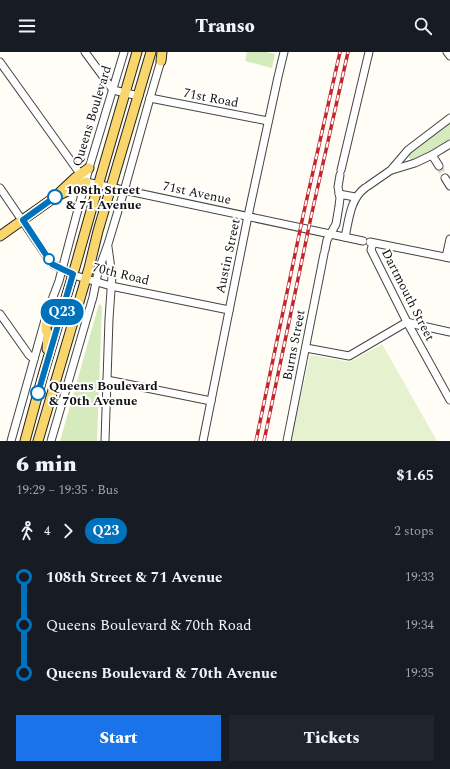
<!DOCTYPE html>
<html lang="en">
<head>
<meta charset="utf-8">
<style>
  :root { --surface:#171b24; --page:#20242c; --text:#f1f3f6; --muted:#9ea1a6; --accent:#1a73e8 }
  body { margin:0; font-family:Spectral,serif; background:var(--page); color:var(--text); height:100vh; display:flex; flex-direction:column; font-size:15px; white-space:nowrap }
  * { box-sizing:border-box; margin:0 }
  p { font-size:13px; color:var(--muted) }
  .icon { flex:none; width:22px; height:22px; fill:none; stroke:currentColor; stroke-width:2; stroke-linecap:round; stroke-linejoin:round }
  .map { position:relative; height:389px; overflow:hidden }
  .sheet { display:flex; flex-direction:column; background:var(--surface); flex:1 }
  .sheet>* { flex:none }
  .badge { padding:0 8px; border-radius:13px; font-size:14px; line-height:26px }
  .map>.badge { position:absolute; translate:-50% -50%; box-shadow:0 0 0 2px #fff }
  .legs { display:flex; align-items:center; gap:6px; height:44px; padding:0 16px; font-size:13px }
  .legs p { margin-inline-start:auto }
  .overview { display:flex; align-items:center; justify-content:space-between; height:68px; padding:0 16px }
  h1 { font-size:22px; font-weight:800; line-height:30px }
  .action { display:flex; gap:8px; margin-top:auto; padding:8px 16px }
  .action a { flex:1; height:46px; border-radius:0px; background:var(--accent); color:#fff; font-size:16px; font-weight:800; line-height:46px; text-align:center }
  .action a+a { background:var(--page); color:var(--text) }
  ul { padding:0 16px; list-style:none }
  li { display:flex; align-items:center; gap:14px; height:48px; font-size:15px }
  li i { display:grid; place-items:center; width:6px; height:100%; margin:0 5px; background:currentColor }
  li i::after { content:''; width:10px; height:10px; margin:-5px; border:3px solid; border-radius:50%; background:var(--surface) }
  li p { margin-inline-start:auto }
  li:first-child i { background:linear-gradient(#0000 50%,currentColor 0) }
  li:last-child i { background:linear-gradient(currentColor 50%,#0000 0) }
  header { display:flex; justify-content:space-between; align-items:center; height:52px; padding:0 16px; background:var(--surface); font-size:18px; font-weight:800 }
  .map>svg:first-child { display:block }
</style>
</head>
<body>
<header><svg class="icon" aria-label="menu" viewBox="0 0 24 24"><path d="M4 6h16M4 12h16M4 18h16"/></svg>Transo<svg class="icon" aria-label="search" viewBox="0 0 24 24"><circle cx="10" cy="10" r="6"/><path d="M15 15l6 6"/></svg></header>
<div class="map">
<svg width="450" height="389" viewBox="0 0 450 389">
  <rect width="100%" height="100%" fill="#fffdf5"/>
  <g fill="#d5ebbd">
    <path d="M247 0H266L275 2 272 16 245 9Z"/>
    <path d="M450 71V87L413 109 410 107 408 104 411 100Z"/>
    <path d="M99 252 102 254 97 389H60Z"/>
  </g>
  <path fill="#e6f2cf" d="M382 292 437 389H291L310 303 350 310Z"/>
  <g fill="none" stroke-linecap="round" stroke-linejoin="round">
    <path stroke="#dbdad3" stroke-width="7" stroke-dasharray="7 3.5" stroke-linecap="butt" d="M439 114 445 126"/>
    <defs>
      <g id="minor">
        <path d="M85 0 113 38 139 44"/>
        <path d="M447 0 450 4"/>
        <path d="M0 10 86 130 363 189"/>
        <path d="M150 46 268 69"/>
        <path d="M432 103 439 114"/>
        <path d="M341 118 369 0"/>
        <path d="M392 118 415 111 432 103 450 92"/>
        <path d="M445 126 450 134"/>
        <path d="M368 134 391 118 408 98 450 66"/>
        <path d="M0 136 52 212 62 217 73 223 111 234 229 258"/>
        <path d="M339 142 355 145"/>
        <path d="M345 185C349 168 350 147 365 136"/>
        <path d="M370 190 450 206"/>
        <path d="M373 191 371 198 407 270 450 348"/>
        <path d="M325 198 327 188 336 172 339 154 340 146 338 135 340 123"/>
        <path d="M446 205 450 187"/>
        <path d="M0 262 29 303 34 307"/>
        <path d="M306 296 349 304 407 270 418 273 450 280"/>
        <path d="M107 328 211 349"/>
        <path d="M11 389 47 261 59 229 89 116 124 0"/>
        <path d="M51 389 93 245 98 220 108 192 124 139 150 46 162 5"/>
        <path d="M105 389 109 267 112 224 108 195"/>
        <path d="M203 389 248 164 278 25 284 0"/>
        <path d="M287 389 324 202"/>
      </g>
      <g id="major">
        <path d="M161 9 162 0"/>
        <path d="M59 141 75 126 89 116"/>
        <path d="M0 184 55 145 86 130"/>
        <path d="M47 297 48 282 46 278 47 261"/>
        <path d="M25 389 43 323 76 212 102 120 137 0"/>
        <path d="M38 389 89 216 98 179 151 0"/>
      </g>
    </defs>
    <use href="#minor" stroke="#444" stroke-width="9"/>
    <use href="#major" stroke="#222" stroke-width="11"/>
    <use href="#minor" stroke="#fff" stroke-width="7"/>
    <use href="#major" stroke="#f9d66b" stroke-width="9"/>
    <defs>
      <g id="rail">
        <path d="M256 389 303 164 340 0"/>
        <path d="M264 389 311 165 348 0"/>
      </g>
    </defs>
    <use href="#rail" stroke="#c4262e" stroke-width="3.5"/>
    <use href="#rail" stroke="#fff" stroke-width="2" stroke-dasharray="6" stroke-linecap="butt"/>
  </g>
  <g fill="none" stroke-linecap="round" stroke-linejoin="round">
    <defs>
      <path id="line-1" d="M38 341 73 222 62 217 52 212 23 168 55 145"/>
    </defs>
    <use href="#line-1" stroke="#fff" stroke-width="9"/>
    <use href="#line-1" stroke="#0072bc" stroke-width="6"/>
  </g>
  <g fill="#fff" stroke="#0072bc" stroke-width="2">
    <circle cx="55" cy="145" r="7"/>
    <circle cx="49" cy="207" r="5"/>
    <circle cx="38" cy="341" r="7"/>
  </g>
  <g text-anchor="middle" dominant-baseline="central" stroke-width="4" stroke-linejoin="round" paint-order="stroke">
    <g font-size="13" fill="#111" stroke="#fff">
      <text transform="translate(211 46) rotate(11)">71st Road</text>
      <text transform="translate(92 64) rotate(-73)">Queens Boulevard</text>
      <text transform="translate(197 141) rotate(12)">71st Avenue</text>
      <text transform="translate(228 204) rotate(-78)">Austin Street</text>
      <text transform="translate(121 222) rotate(14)">70th Road</text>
      <text transform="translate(408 243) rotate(63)">Dartmouth Street</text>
      <text transform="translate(294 293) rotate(-79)">Burns Street</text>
    </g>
    <g font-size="13" font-weight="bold" fill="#111" stroke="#fff" text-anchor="start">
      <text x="66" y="138">108th Street<tspan x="66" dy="15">&amp; 71 Avenue</tspan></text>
      <text x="49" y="334">Queens Boulevard<tspan x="49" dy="15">&amp; 70th Avenue</tspan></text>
    </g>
  </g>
</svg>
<b class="badge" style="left:62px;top:260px;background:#0072bc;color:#fff">Q23</b>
</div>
<section class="sheet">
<div class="overview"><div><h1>6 min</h1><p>19:29 – 19:35 · Bus</p></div><b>$1.65</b></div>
<div class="legs"><svg class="icon" aria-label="walk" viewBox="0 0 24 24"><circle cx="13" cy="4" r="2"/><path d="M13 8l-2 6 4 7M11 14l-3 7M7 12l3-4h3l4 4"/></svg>4<svg class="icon" aria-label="forward" viewBox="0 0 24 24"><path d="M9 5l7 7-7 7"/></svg><b class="badge" style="background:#0072bc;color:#fff">Q23</b><p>2 stops</p></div>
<ul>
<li><i style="color:#0072bc"></i><b>108th Street &amp; 71 Avenue</b><p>19:33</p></li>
<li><i style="color:#0072bc"></i><span>Queens Boulevard &amp; 70th Road</span><p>19:34</p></li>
<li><i style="color:#0072bc"></i><b>Queens Boulevard &amp; 70th Avenue</b><p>19:35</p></li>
</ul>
<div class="action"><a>Start</a><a>Tickets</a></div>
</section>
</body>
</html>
